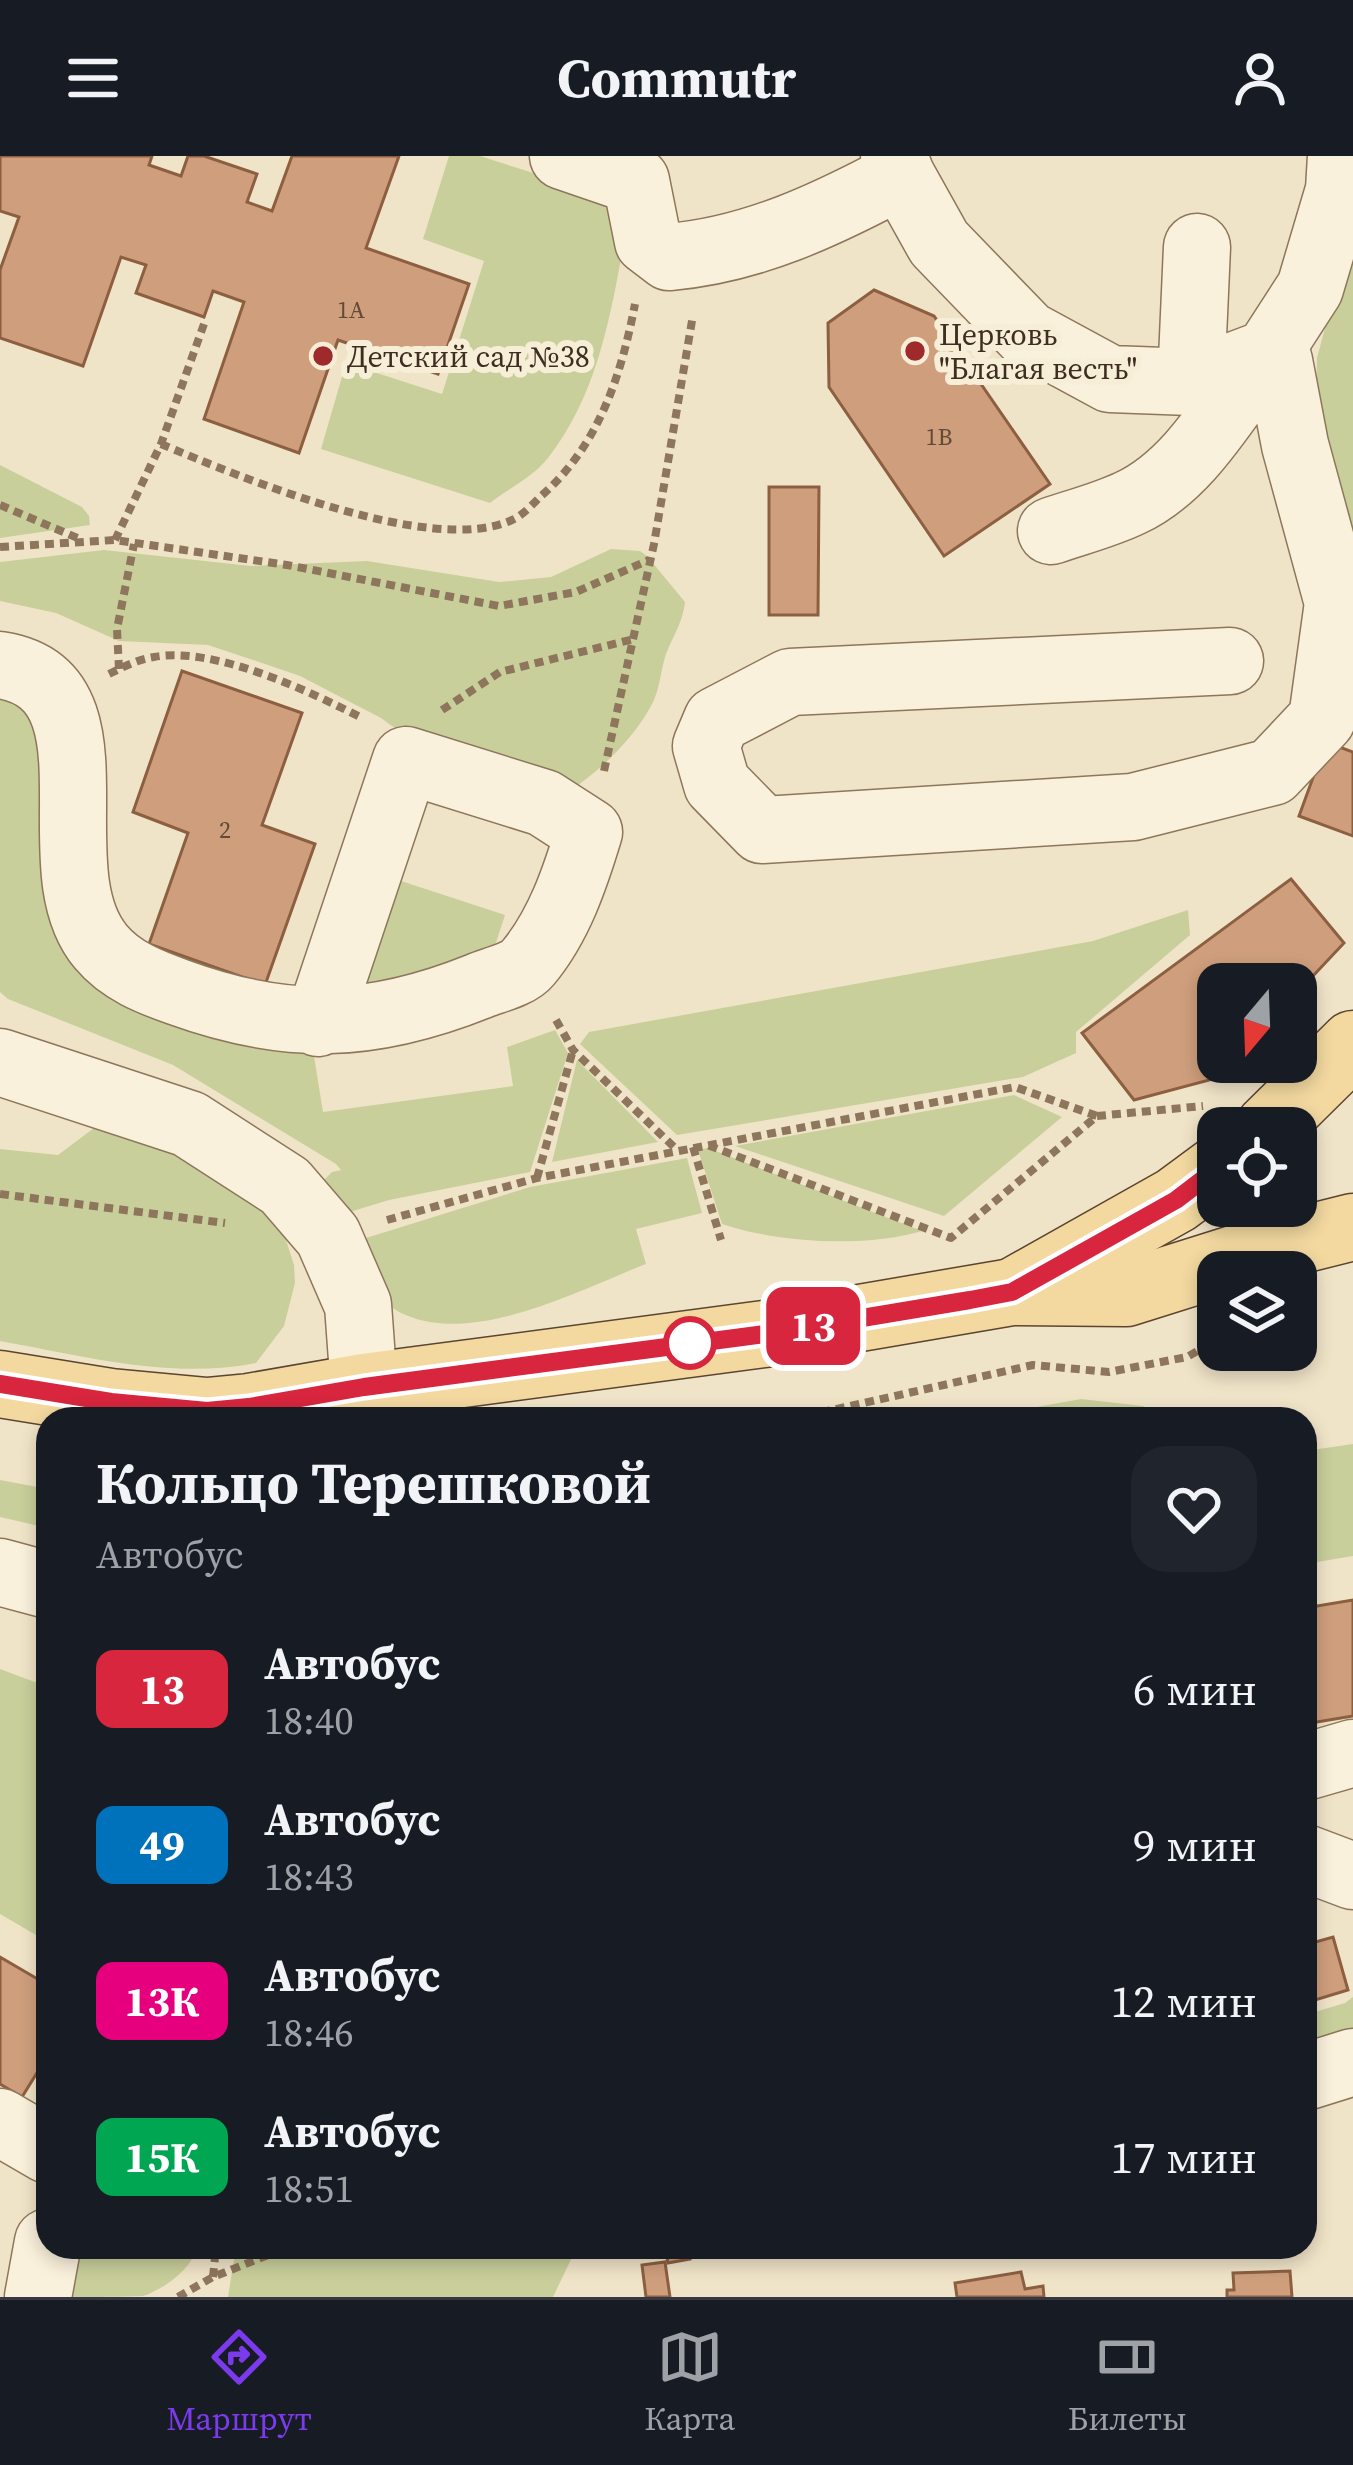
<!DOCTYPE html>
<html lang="ru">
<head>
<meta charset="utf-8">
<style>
  :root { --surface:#171b24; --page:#20242c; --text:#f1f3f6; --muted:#9ea1a6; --line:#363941; --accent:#7c3aed }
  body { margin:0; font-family:"Source Serif 4",serif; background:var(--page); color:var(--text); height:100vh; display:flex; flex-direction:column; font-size:45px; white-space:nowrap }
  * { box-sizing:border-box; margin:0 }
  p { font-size:39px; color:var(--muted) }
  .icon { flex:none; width:66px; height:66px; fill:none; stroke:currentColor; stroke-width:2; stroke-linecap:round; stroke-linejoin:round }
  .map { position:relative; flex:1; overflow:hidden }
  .details { position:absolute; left:36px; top:1251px; width:1281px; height:852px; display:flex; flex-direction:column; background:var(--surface); border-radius:36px; box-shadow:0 6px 18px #0003 }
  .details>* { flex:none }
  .badge { padding:0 24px; border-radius:18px; font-size:42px; line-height:78px }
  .needle { width:78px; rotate:199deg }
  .controls { position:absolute; left:1197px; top:807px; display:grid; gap:24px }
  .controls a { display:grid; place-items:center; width:120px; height:120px; border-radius:24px; background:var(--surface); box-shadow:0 6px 18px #0003; font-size:60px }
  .map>.badge { position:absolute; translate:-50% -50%; box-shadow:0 0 0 6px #fff }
  .round { display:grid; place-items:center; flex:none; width:126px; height:126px; border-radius:36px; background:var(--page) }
  .overview { display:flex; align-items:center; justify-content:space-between; height:204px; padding:0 60px }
  h1 { font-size:57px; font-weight:700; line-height:90px }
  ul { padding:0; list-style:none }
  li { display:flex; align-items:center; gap:36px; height:156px; padding:0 60px }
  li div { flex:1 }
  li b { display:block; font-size:45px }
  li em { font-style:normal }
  li .badge { min-width:132px; font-weight:700; text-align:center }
  header { display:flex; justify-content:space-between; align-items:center; height:156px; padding:0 60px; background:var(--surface); font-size:54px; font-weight:700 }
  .tab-bar { display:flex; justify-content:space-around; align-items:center; height:168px; border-top:3px solid var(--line); background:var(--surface); font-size:33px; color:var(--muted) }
  .tab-bar a { display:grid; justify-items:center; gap:6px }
  .tab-bar .current { color:var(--accent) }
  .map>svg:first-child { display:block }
</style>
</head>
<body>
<header><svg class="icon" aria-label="menu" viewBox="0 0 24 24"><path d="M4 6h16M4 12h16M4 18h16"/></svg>Commutr<svg class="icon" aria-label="person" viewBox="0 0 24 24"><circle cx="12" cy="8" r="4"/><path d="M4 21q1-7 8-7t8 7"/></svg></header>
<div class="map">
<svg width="1353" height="2141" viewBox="0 0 1353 2141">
  <rect width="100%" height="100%" fill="#f0e4c8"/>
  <g fill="#c9cf9b">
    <path d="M449 0H480L631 48C614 135 605 229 548 302 534 320 508 333 490 347L321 293 346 207 442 238 484 105 423 83Z"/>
    <path d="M1353 66V438L1315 278 1317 202Z"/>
    <path d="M0 309 82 351 89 360 90 369 0 382Z"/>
    <path d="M611 393 640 395 647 400 685 446C683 466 673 480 666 498 661 513 660 530 654 544 637 580 598 618 564 638L439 604 381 562 300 520 250 503 208 489 119 485 56 457 0 445V406L104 394 251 410 367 405 499 426 551 421Z"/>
    <path d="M0 535 36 567 58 765 312 888 323 956 513 930 507 891 555 874 568 897 530 1016 389 1044 340 1059 314 1034 332 1016 341 1014 336 1008 173 909 8 843 0 836Z"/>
    <path d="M395 723 505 759 490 805 358 840Z"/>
    <path d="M1188 754 1190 779 1076 876V897L1023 921 677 979 580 888 589 876 1093 785Z"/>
    <path d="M577 904 658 986 552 1006Z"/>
    <path d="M1014 939 1062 961 944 1060 735 990Z"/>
    <path d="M144 969 278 1059 294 1109 295 1127 284 1170 256 1207C171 1224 84 1200 0 1185V993L58 999 94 972Z"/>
    <path d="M708 992 922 1075C866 1092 778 1087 722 1068L698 994Z"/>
    <path d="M687 1002 702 1057 636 1073 646 1108C576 1135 450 1204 382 1144 368 1131 359 1103 350 1087L530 1031Z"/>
    <path d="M1081 1243 1143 1250 1169 1263H971Z"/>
    <path d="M1353 1288V1400L1305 1408V1295Z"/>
    <path d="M0 1324 48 1333V1372L0 1361Z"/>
    <path d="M0 1513 48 1531V1786L0 1758Z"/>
    <path d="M1353 1841V1885L1305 1901V1859L1345 1847Z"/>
    <path d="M66 2091H197C192 2113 164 2133 143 2140 123 2141 79 2141 57 2141Z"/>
    <path d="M236 2091H577L553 2141H228Z"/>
  </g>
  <g fill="#cf9f7d" stroke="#8d5f41" stroke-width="3">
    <path d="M0 0H152L149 9 181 20 188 0H204L257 18 247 46 272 55 292 0H399L366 92 469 128 438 218 338 184 299 297 204 263 244 146 213 135 204 161 136 137 146 109 121 101 83 210 0 182V114L19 61 0 55Z"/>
    <path d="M874 134 934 160 1050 328 944 400 829 231 828 167Z"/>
    <path d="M769 331H819L818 459H769Z"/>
    <path d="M182 515 302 557 262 669 315 688 265 829 149 788 188 677 133 656Z"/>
    <path d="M1326 586 1353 596V680L1299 660Z"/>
    <path d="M1291 723 1344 787 1296 838V828H1218V906H1238L1217 922 1134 944 1082 877Z"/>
    <path d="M1353 1444V1560L1305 1568V1452Z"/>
    <path d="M1333 1781 1348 1834 1305 1847V1789Z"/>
    <path d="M0 1801 48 1829V1899L22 1941 0 1928Z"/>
    <path d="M665 2091H688L690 2103 668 2107Z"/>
    <path d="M665 2106 670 2141H646L642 2109Z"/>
    <path d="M1290 2115 1292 2141H1227V2134H1234L1233 2117Z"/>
    <path d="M1021 2116 1025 2133 1043 2130 1044 2141H957L955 2127Z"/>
  </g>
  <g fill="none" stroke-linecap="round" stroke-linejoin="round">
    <defs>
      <g id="minor">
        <path d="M563 0 636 25 648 85 669 101C753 94 828 58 901 19"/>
        <path d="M894 0 901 19 939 87 1027 178 1110 223 1191 226 1268 197 1310 132 1339 34 1341 0"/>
        <path d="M1191 226 1197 91"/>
        <path d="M1051 375C1077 366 1105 359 1130 347 1191 319 1228 247 1268 197L1279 205 1295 289 1338 447 1322 563 1272 616 1133 651 762 674 717 628 706 590 717 564 790 526 1230 505"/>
        <path d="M0 509C128 529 33 711 101 791 121 815 150 826 178 836 288 876 372 873 479 830 493 824 518 819 528 807 559 770 575 722 589 676L544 647 406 604 318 867"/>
        <path d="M0 906 189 968 285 1030 328 1080 358 1149 364 1231"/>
        <path d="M0 1416 48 1429"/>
        <path d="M1305 1611 1353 1597"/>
        <path d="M1305 1702 1353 1720"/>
        <path d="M1305 1921 1353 1906"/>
        <path d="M0 1966 48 1994"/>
        <path d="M38 2141 48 2086"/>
      </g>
      <g id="major">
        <path d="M1268 972 1353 888"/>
        <path d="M1016 1134 1176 1044 1218 1013"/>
        <path d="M0 1228 111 1246 207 1255 249 1251 364 1231 772 1177 1012 1136 1126 1137 1269 1092 1353 1071"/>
      </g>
    </defs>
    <use href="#minor" stroke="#8d765c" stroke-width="69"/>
    <use href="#major" stroke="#5b4430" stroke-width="69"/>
    <g stroke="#8d765c" stroke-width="8" stroke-dasharray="9 6" stroke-linecap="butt">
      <path d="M161 288C240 321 431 401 512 364 522 360 532 349 540 341 598 291 621 221 635 148"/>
      <path d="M0 349 80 383"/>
      <path d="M115 384 161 288 204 168"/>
      <path d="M0 391 115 384 287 409 499 450 576 436 649 404"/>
      <path d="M119 513 117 473 134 388"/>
      <path d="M109 518C123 511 139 503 154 501 214 490 309 535 362 562"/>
      <path d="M442 554 500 516 634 483"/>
      <path d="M604 615 654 388 693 159"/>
      <path d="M556 864 573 894 676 993"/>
      <path d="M1097 960 1203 950"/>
      <path d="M693 991 721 1084"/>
      <path d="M537 1022 573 894"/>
      <path d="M0 1038 225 1067"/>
      <path d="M387 1064 537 1022 1015 931 1097 960 951 1082 705 988"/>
      <path d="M792 1263 1033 1209 1109 1216 1187 1201 1218 1183"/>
      <path d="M213 2121 216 2091"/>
      <path d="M178 2141 213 2121 288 2091"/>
    </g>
    <use href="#minor" stroke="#faf1dc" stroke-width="66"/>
    <use href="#major" stroke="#f3d9a0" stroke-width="66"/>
  </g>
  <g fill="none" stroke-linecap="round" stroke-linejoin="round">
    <defs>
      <path id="line" d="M0 1228 111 1246 207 1255 249 1251 364 1231 772 1177 970 1144 1012 1136 1176 1044 1218 1012"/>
    </defs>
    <use href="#line" stroke="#fff" stroke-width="27"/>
    <use href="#line" stroke="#d7263d" stroke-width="18"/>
  </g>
  <g fill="#9e2a2b" stroke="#f7eed8" stroke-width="4.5">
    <circle cx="915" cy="195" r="12"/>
    <circle cx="323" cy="200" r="12"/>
  </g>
  <circle fill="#fff" stroke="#d7263d" stroke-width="6" cx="690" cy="1187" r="24"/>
  <g text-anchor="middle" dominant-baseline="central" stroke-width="12" stroke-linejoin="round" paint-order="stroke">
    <g font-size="24" fill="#624a37">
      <text x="351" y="153">1А</text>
      <text x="939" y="280">1В</text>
      <text x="225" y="673">2</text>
    </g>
    <g font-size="30" fill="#3d2e20" stroke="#f7eed8" text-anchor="start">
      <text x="939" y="178">Церковь<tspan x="939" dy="34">"Благая весть"</tspan></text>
      <text x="347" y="200">Детский сад №38</text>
    </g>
  </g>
</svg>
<div class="controls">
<a><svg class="needle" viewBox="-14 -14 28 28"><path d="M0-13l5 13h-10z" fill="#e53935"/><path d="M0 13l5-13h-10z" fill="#9ea1a6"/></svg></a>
<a><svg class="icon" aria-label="locate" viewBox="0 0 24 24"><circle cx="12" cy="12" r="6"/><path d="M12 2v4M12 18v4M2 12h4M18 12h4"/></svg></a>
<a><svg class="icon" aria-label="layers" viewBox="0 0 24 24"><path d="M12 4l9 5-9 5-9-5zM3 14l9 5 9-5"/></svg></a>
</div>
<b class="badge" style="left:813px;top:1170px;background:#d7263d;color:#fff">13</b>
<section class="details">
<div class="overview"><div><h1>Кольцо Терешковой</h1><p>Автобус</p></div><a class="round"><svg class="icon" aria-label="heart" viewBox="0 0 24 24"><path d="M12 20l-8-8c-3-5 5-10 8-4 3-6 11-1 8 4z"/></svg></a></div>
<ul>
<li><span class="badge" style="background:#d7263d;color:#fff">13</span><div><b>Автобус</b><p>18:40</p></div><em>6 мин</em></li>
<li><span class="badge" style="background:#0072bc;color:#fff">49</span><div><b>Автобус</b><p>18:43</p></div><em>9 мин</em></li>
<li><span class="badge" style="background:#e6007e;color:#fff">13К</span><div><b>Автобус</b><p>18:46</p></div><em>12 мин</em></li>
<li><span class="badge" style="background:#00a651;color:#fff">15К</span><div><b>Автобус</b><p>18:51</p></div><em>17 мин</em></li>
</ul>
</section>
</div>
<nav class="tab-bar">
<a class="current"><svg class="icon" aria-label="directions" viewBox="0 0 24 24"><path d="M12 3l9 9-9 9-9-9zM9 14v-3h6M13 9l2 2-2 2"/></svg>Маршрут</a>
<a><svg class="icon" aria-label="map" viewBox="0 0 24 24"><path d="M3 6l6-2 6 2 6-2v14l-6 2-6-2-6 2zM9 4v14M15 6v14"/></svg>Карта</a>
<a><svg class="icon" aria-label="tickets" viewBox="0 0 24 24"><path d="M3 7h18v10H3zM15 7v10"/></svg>Билеты</a>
</nav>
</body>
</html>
